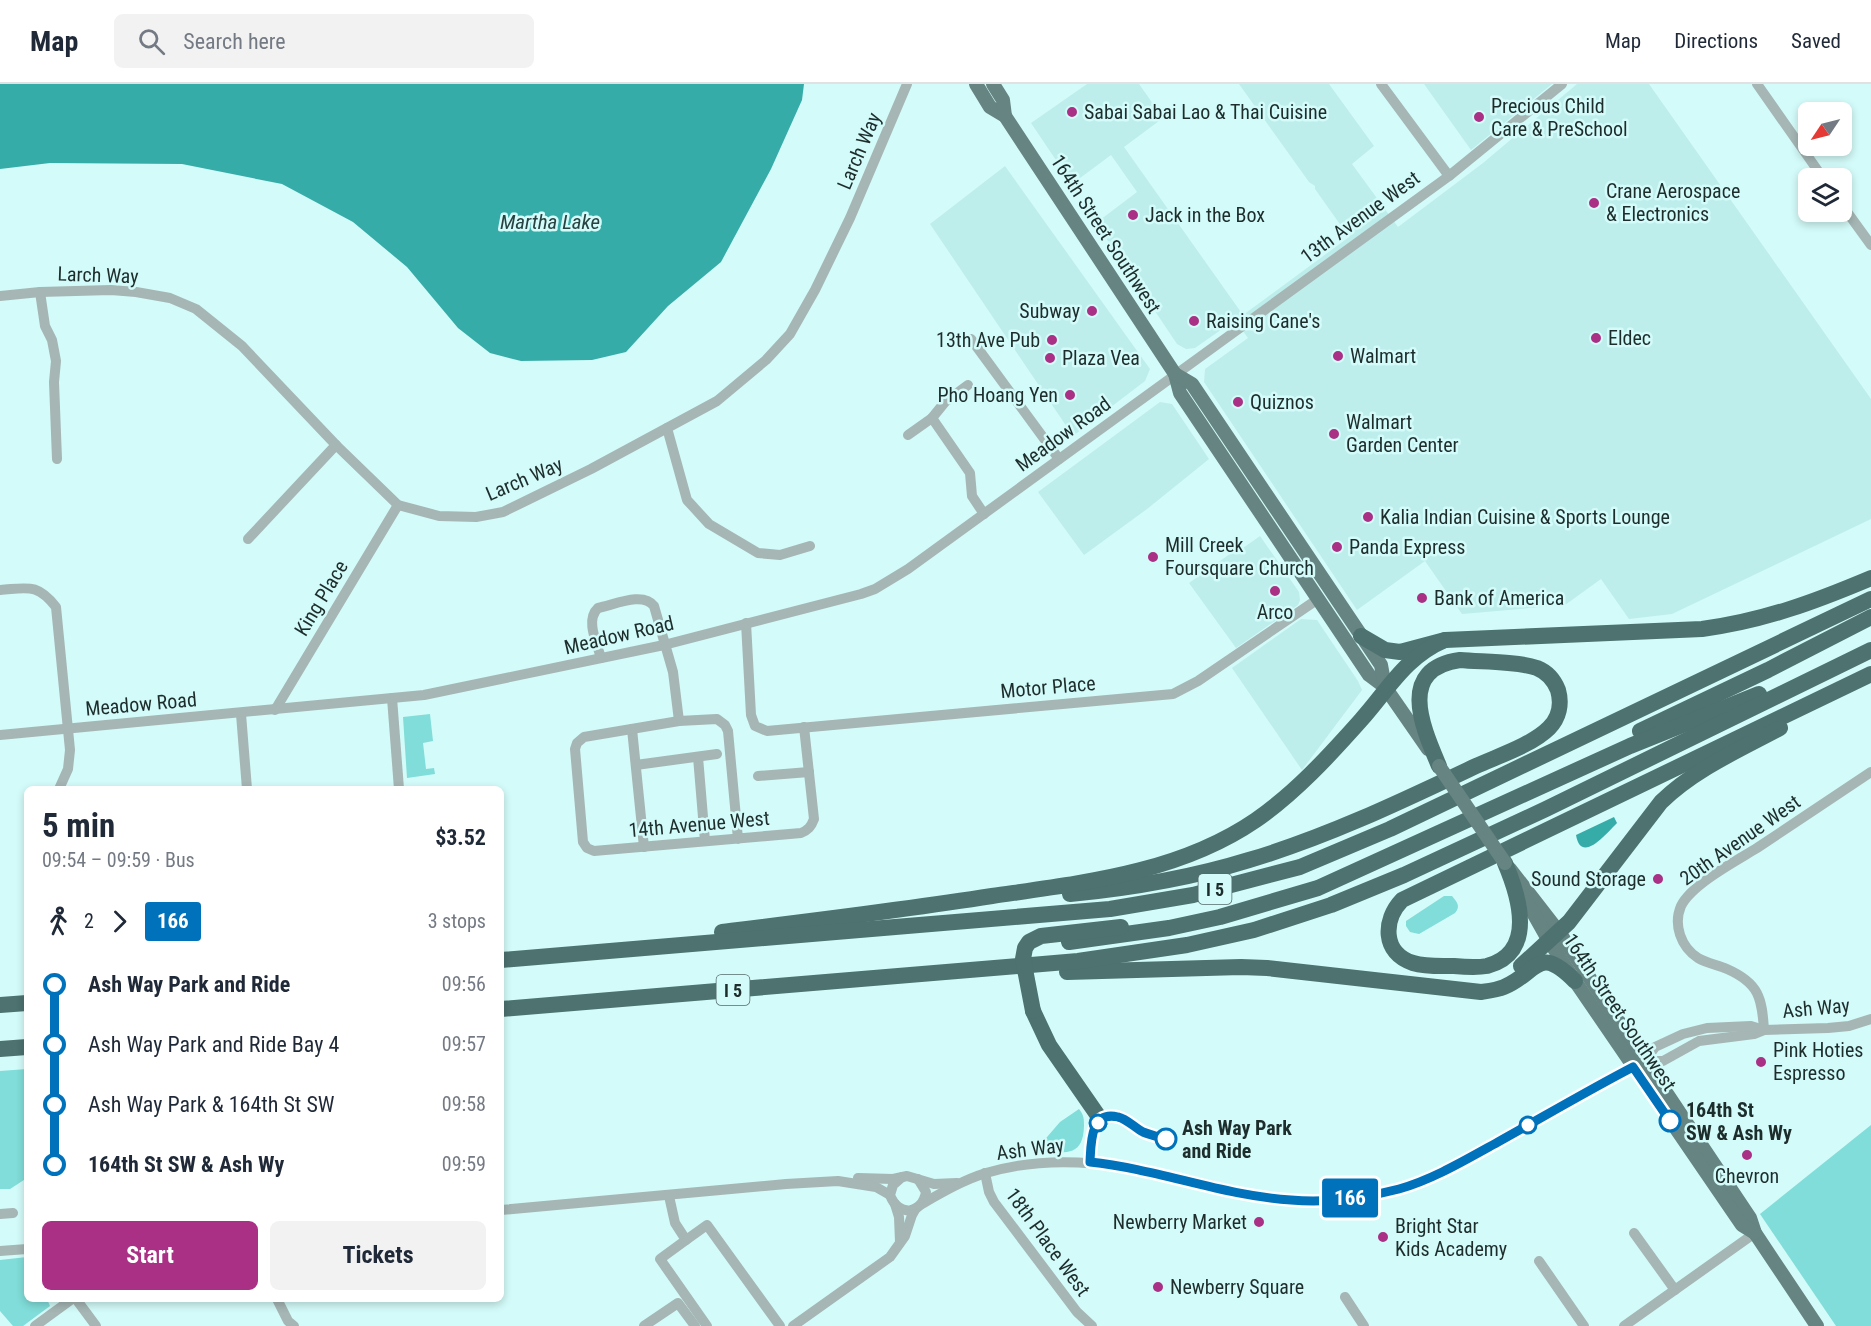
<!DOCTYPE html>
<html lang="en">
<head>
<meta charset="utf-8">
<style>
  :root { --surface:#fff; --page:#f2f2f3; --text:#1f2937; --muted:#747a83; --line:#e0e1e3; --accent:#a93085 }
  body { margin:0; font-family:"Roboto Condensed",sans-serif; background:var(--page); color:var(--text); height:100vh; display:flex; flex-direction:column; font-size:22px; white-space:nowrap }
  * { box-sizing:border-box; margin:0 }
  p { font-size:20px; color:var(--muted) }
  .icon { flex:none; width:33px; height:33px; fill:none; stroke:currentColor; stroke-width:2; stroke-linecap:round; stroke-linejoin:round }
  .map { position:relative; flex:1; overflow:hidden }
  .details { position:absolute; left:24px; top:702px; width:480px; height:516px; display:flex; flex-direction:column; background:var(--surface); border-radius:9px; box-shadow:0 3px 9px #0003 }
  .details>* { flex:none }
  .badge { padding:0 12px; border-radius:4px; font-size:21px; line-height:39px }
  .needle { width:39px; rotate:235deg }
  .tools { position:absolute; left:1798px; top:18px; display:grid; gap:12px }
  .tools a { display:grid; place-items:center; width:54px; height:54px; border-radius:9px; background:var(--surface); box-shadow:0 3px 9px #0003; font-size:30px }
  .map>.badge { position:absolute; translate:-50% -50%; box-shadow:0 0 0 3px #fff }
  .legs { display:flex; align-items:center; gap:9px; height:66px; padding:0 18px; font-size:20px }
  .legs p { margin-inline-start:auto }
  .summary { display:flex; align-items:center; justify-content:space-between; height:102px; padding:0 18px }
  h1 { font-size:33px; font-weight:700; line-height:45px }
  .cta { display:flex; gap:12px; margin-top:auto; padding:12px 18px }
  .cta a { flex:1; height:69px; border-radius:9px; background:var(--accent); color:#fff; font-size:24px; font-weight:700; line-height:69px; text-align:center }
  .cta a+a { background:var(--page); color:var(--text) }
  ul { padding:0 18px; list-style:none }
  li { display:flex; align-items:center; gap:21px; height:60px; font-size:22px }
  li i { display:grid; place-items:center; width:9px; height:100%; margin:0 8px; background:currentColor }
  li i::after { content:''; width:15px; height:15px; margin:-8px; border:4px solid; border-radius:50%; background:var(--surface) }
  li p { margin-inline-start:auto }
  li:first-child i { background:linear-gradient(#0000 50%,currentColor 0) }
  li:last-child i { background:linear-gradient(currentColor 50%,#0000 0) }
  header { display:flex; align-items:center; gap:36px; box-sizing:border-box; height:84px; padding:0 30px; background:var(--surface); border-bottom:2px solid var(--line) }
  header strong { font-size:28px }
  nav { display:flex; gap:33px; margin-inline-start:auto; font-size:21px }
  .search { width:420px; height:54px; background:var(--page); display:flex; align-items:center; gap:15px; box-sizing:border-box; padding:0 21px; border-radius:9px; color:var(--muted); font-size:22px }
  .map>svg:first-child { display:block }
</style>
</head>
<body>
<header>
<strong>Map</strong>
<div class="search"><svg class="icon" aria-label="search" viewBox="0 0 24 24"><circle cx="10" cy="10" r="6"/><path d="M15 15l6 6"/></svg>Search here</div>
<nav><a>Map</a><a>Directions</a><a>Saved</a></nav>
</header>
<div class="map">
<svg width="1871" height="1242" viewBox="0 0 1871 1242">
  <rect width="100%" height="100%" fill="#d3fbf9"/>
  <g fill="#bdeeec">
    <path d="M1087 0H1139L1163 34 1124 63 1243 231 1349 153 1315 105V102L1309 98 1239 0H1329L1374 62 1352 80 1398 143 1483 79 1577 0H1649L1871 315V435L1672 530 1629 535 1601 495 1565 521 1462 530 1425 477 1357 526 1204 298 1205 285 1248 254 1235 236 1195 264 1186 265 1177 260 1096 139 1137 108 1111 71 1072 100 1031 39Z"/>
    <path d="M1424 0H1552L1471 66Z"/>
    <path d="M1005 82 1150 285 1145 297 1073 352 930 140Z"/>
    <path d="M1160 318 1172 320 1209 375 1147 425 1084 471 1038 408Z"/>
    <path d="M1260 452 1299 508 1300 516 1298 521 1236 564 1189 499 1241 462 1243 464Z"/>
    <path d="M1301 535 1317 536 1358 597 1362 606 1302 686 1232 584Z"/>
  </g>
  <g fill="#80ddd9">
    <path d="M430 630 433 657 423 659 426 685 434 684 435 690 407 694 403 633Z"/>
    <path d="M1444 812H1452C1457 818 1461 822 1455 829L1419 850 1410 848 1406 842V837Z"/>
    <path d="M27 985V1094L10 1105H0V987Z"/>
    <path d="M1079 1025C1084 1031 1084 1035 1084 1042 1083 1072 1068 1068 1044 1069L1041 1060 1060 1038Z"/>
    <path d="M1871 1041V1242H1836L1760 1130Z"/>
    <path d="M27 1173V1215H47L50 1222 23 1242H13L0 1227V1176Z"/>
  </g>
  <g fill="#36aca8">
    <path d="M0 0H804L802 16 771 85 721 178 668 222 626 268 592 276 521 277 490 269 458 244 407 183 353 138 282 100 182 80 50 79 0 85Z"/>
    <path d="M1614 733 1617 739C1607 749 1581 781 1576 751Z"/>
  </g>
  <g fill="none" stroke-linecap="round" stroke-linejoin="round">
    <g stroke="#a5b6b5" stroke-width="10">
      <path d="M1381 0 1449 92"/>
      <path d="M1757 0 1823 94"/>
      <path d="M1842 121 1871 161"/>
      <path d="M40 208 45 242 52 256 56 277 54 298 57 375"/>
      <path d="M0 212 40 208 111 206 136 208 170 214 196 225 242 262 336 361 398 421 439 432 476 433 503 428 591 385 717 317 766 276 790 250 815 206 850 134 907 0"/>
      <path d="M971 255 1059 375"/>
      <path d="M932 334 945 318 968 301"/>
      <path d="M667 344 687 416 709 440 758 469 780 471 810 462"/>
      <path d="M908 351 932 334 970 389 972 412 984 430"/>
      <path d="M248 455 336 361"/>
      <path d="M0 506C28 504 37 499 56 523L70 666 68 685 59 705"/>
      <path d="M746 539 751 631 755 642 767 647 1173 610 1198 597 1318 515"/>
      <path d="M601 574C597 559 585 536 598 524 614 521 643 507 654 522L673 588 679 637"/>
      <path d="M392 614 399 705"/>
      <path d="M275 626 398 421"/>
      <path d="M241 630 247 705"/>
      <path d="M632 645 644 763"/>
      <path d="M0 651 424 611 664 561 861 510 875 505 908 485 1449 92 1562 0"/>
      <path d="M698 673 705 757"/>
      <path d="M636 681 717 670"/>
      <path d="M758 692 809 688"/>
      <path d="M738 755 728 647 725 641 717 635 679 637 584 653 577 659 575 665 583 758 587 764 594 767 801 749C808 746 811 743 814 735L804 643"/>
      <path d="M1764 946C1762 914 1759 899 1727 885 1718 881 1706 879 1698 874 1681 863 1673 841 1681 822 1692 800 1736 777 1757 764 1795 739 1833 713 1871 688"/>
      <path d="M1645 977H1663L1699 957 1754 950 1764 946"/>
      <path d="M985 1089 989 1108 994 1118 1077 1228 1092 1242"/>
      <path d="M902 1093 893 1101 890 1111C898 1133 922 1131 926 1108L918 1095"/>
      <path d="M858 1094 893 1095 907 1092 934 1100 957 1099"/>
      <path d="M669 1112 675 1139 686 1156 660 1175 707 1242"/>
      <path d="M895 1120 899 1133 900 1158"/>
      <path d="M920 1121C941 1109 963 1096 986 1089 1063 1066 1134 1084 1210 1101 1248 1110 1288 1120 1327 1116 1351 1114 1375 1111 1399 1105 1436 1095 1472 1072 1505 1054 1552 1028 1598 1001 1645 977L1655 963 1683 950 1707 944 1751 942 1764 946 1828 944 1849 942 1871 935"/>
      <path d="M501 1126 786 1100 838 1097 876 1103 890 1111"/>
      <path d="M0 1130 13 1129"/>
      <path d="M1634 1149 1675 1206"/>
      <path d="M686 1156 707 1141 780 1242"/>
      <path d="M0 1167 27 1165"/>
      <path d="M1539 1177 1584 1242"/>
      <path d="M1345 1213 1364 1242"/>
      <path d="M76 1215 96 1242"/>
      <path d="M277 1215 288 1237 294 1242"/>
      <path d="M35 1242 72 1215"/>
      <path d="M644 1242 678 1219 695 1242"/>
      <path d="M793 1242 890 1173 905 1152 912 1131 916 1124"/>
      <path d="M1624 1242 1755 1149"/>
    </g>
    <g stroke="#658482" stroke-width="14">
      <path d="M976 0 990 23 1005 32 1175 290 1180 309 1369 591 1385 603 1428 665"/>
      <path d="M993 0 1003 16 1005 32"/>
      <path d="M1175 290 1192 300 1381 581 1385 603"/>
      <path d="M1510 785 1559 848 1750 1134 1755 1149 1817 1242"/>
      <path d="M1527 818 1549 857 1575 897 1742 1141 1755 1149"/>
    </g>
    <g stroke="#4d7270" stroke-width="16">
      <path d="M1361 552 1385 566 1400 568 1445 556 1702 545C1763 537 1814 518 1871 494"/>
      <path d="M1640 647 1768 586 1871 533"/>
      <path d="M1505 779C1519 812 1537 869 1487 882 1476 884 1465 883 1454 882 1441 882 1426 883 1413 879 1382 869 1383 836 1402 816L1871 590"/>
      <path d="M1070 810C1131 804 1191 794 1249 776 1327 753 1402 717 1476 682 1498 672 1532 661 1549 644 1559 634 1562 620 1558 606 1554 596 1547 588 1537 584 1517 577 1481 578 1460 576 1396 585 1423 644 1439 682"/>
      <path d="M722 848C812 837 903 826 992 812 1082 799 1179 789 1256 736 1295 709 1329 672 1361 636 1388 606 1405 573 1445 556"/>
      <path d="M1069 858 1169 844 1220 833 1318 804 1630 662 1759 610"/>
      <path d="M501 876 1110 825 1193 811 1300 783 1390 745 1871 515"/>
      <path d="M1521 882 1569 838 1661 718C1695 685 1739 666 1780 644"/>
      <path d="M1067 888 1241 883 1267 884 1481 908C1488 907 1497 906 1504 903 1538 889 1537 859 1575 897"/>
      <path d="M0 921 27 919"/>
      <path d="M501 925 1078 877 1187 861 1254 846 1331 821 1404 791 1546 725 1871 566"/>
      <path d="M1033 927 1049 961 1101 1036"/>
      <path d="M0 965 27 963"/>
    </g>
    <path stroke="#658482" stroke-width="14" d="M1439 682 1505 779"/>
    <path stroke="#4d7270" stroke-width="16" d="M1033 927 1023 875 1025 864 1029 858 1041 852 1121 843"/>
  </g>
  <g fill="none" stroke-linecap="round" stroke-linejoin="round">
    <defs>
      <path id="line-1" d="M1166 1055C1159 1053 1150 1051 1143 1048 1135 1044 1127 1035 1118 1033 1090 1026 1091 1060 1090 1078 1158 1085 1223 1112 1291 1116 1327 1119 1365 1114 1399 1105 1434 1095 1467 1075 1498 1058 1543 1033 1587 1007 1633 983L1670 1037"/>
    </defs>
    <use href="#line-1" stroke="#fff" stroke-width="14"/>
    <use href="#line-1" stroke="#0072bc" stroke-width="9"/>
  </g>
  <g fill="#a93085" stroke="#d3fbf9" stroke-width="2">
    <circle cx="1072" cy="28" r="6"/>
    <circle cx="1479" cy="33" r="6"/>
    <circle cx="1594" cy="119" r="6"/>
    <circle cx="1133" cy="131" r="6"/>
    <circle cx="1092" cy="227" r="6"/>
    <circle cx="1194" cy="237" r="6"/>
    <circle cx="1596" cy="254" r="6"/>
    <circle cx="1052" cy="256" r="6"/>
    <circle cx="1338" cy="272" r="6"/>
    <circle cx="1050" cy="274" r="6"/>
    <circle cx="1070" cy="311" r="6"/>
    <circle cx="1238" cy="318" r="6"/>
    <circle cx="1334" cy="350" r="6"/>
    <circle cx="1368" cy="433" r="6"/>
    <circle cx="1337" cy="463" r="6"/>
    <circle cx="1153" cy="473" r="6"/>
    <circle cx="1275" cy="507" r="6"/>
    <circle cx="1422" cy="514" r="6"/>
    <circle cx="1658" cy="795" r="6"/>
    <circle cx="1761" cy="978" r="6"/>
    <circle cx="1747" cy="1071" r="6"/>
    <circle cx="1259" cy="1138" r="6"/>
    <circle cx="1383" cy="1153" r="6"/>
    <circle cx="1158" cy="1203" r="6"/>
  </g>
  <g fill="#fff" stroke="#0072bc" stroke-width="3">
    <circle cx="1670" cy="1037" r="10"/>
    <circle cx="1098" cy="1039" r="8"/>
    <circle cx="1528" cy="1041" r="8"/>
    <circle cx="1166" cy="1055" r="10"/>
  </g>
  <g text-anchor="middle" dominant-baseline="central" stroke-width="5" stroke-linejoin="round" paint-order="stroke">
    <g fill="#d3fbf9" stroke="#546b6a" stroke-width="1.5">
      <rect x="1198.5" y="790" width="33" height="30" rx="4.5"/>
      <rect x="716.5" y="891" width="33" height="30" rx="4.5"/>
    </g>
    <g font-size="18" font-weight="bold" fill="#1d2d2c">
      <text x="1215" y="805">I 5</text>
      <text x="733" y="906">I 5</text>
    </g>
    <g font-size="20" fill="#1d2d2c" stroke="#d3fbf9" text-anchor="start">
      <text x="1491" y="22">Precious Child<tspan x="1491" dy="23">Care &amp; PreSchool</tspan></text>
      <text x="1084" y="28">Sabai Sabai Lao &amp; Thai Cuisine</text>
      <text x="1606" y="107">Crane Aerospace<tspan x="1606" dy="23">&amp; Electronics</tspan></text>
      <text x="1145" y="131">Jack in the Box</text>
      <text x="1080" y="227" text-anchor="end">Subway</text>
      <text x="1206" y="237">Raising Cane's</text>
      <text x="1608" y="254">Eldec</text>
      <text x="1040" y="256" text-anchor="end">13th Ave Pub</text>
      <text x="1350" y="272">Walmart</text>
      <text x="1062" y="274">Plaza Vea</text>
      <text x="1058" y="311" text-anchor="end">Pho Hoang Yen</text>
      <text x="1250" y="318">Quiznos</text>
      <text x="1346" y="338">Walmart<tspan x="1346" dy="23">Garden Center</tspan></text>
      <text x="1380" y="433">Kalia Indian Cuisine &amp; Sports Lounge</text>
      <text x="1165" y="461">Mill Creek<tspan x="1165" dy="23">Foursquare Church</tspan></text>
      <text x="1349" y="463">Panda Express</text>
      <text x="1434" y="514">Bank of America</text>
      <text x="1275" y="528" text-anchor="middle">Arco</text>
      <text x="1646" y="795" text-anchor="end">Sound Storage</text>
      <text x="1773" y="966">Pink Hoties<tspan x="1773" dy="23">Espresso</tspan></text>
      <text x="1747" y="1092" text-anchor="middle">Chevron</text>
      <text x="1247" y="1138" text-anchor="end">Newberry Market</text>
      <text x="1395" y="1142">Bright Star<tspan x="1395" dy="23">Kids Academy</tspan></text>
      <text x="1170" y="1203">Newberry Square</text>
    </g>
    <g font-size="20" fill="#1d2d2c" stroke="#d3fbf9">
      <text transform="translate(859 67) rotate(-67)">Larch Way</text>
      <text transform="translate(1360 133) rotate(-36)">13th Avenue West</text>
      <text transform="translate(1106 150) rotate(57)">164th Street Southwest</text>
      <text transform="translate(98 191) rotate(2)">Larch Way</text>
      <text transform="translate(1063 350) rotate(-36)">Meadow Road</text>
      <text transform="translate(524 395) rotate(-23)">Larch Way</text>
      <text transform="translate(321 514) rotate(-59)">King Place</text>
      <text transform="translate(619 551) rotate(-13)">Meadow Road</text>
      <text transform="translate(1048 603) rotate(-5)">Motor Place</text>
      <text transform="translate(141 620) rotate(-5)">Meadow Road</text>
      <text transform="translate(699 740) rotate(-5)">14th Avenue West</text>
      <text transform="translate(1740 756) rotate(-35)">20th Avenue West</text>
      <text transform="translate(1816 924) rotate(-5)">Ash Way</text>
      <text transform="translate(1620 928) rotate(56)">164th Street Southwest</text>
      <text transform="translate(1030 1065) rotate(-7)">Ash Way</text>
      <text transform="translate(1048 1158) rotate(54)">18th Place West</text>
    </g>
    <g font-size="20" font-weight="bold" fill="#1d2d2c" stroke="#d3fbf9" text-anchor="start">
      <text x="1686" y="1026">164th St<tspan x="1686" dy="23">SW &amp; Ash Wy</tspan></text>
      <text x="1182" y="1044">Ash Way Park<tspan x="1182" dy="23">and Ride</tspan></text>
    </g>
    <g font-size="21" font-style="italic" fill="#284241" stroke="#d3fbf9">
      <text x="550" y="138">Martha Lake</text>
    </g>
  </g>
</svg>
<div class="tools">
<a><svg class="needle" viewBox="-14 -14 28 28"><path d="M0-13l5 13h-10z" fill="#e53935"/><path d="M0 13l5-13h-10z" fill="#747a83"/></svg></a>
<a><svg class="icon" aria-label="layers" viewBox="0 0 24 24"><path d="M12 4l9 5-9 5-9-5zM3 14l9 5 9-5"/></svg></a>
</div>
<b class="badge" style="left:1350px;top:1114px;background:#0072bc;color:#fff">166</b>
<section class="details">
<div class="summary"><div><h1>5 min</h1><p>09:54 – 09:59 · Bus</p></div><b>$3.52</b></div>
<div class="legs"><svg class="icon" aria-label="walk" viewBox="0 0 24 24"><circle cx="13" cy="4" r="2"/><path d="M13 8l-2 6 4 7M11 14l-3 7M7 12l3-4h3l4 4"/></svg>2<svg class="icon" aria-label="forward" viewBox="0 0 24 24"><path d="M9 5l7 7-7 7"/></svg><b class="badge" style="background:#0072bc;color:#fff">166</b><p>3 stops</p></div>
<ul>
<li><i style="color:#0072bc"></i><b>Ash Way Park and Ride</b><p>09:56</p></li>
<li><i style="color:#0072bc"></i><span>Ash Way Park and Ride Bay 4</span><p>09:57</p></li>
<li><i style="color:#0072bc"></i><span>Ash Way Park &amp; 164th St SW</span><p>09:58</p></li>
<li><i style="color:#0072bc"></i><b>164th St SW &amp; Ash Wy</b><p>09:59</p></li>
</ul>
<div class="cta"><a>Start</a><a>Tickets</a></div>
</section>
</div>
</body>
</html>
